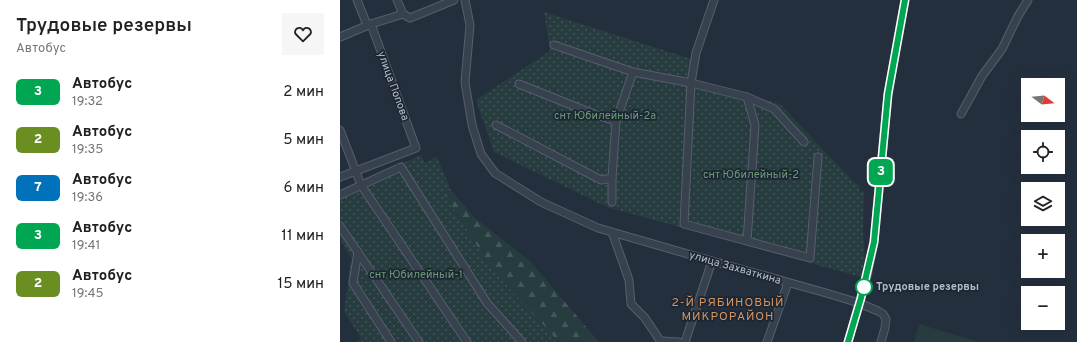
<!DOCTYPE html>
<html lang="ru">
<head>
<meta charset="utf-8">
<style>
  :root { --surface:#fff; --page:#f6f6f6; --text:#222; --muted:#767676 }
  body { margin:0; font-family:Overpass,sans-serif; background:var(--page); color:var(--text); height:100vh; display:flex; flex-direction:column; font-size:15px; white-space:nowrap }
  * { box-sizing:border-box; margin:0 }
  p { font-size:13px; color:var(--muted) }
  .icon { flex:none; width:22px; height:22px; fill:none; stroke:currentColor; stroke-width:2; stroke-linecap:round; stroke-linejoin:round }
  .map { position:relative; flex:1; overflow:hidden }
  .details { display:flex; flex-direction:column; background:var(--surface); width:340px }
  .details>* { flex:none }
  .badge { padding:0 8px; border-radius:6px; font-size:14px; line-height:26px }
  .needle { width:26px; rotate:106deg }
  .buttons { position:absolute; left:681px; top:78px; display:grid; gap:8px }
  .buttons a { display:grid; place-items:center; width:44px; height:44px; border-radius:0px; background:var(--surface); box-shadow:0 4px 16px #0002; font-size:20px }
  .map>.badge { position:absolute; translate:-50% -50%; box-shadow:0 0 0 2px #fff }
  .round { display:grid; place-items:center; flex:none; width:42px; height:42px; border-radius:0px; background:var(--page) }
  .overview { display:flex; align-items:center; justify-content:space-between; height:68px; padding:0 16px }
  h1 { font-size:19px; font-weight:600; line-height:30px }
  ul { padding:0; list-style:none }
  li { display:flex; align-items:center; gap:12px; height:48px; padding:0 16px }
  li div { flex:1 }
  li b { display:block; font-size:15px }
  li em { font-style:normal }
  li .badge { min-width:44px; font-weight:700; text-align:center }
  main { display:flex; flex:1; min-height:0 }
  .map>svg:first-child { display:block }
</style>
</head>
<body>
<main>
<section class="details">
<div class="overview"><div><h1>Трудовые резервы</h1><p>Автобус</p></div><a class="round"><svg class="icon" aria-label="heart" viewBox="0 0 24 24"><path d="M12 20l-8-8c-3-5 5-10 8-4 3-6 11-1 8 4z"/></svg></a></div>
<ul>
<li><span class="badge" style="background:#00a651;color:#fff">3</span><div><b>Автобус</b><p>19:32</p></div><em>2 мин</em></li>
<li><span class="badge" style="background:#6b8e23;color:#fff">2</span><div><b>Автобус</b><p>19:35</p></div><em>5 мин</em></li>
<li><span class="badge" style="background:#0072bc;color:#fff">7</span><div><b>Автобус</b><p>19:36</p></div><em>6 мин</em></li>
<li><span class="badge" style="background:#00a651;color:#fff">3</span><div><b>Автобус</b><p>19:41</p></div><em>11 мин</em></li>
<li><span class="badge" style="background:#6b8e23;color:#fff">2</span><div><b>Автобус</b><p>19:45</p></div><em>15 мин</em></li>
</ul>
</section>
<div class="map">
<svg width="737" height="342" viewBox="0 0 737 342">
  <defs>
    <pattern id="forest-firs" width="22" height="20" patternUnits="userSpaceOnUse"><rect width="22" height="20" fill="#263c3f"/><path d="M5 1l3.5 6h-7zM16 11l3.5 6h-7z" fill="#435659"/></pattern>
    <pattern id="garden-dots" width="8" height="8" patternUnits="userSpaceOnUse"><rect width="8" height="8" fill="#263c3f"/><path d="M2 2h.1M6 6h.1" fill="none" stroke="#435659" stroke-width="1.8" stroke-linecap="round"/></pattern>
  </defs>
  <rect width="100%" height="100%" fill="#242f3e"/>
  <path fill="#263c3f" d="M579 324 636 341 635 342H574Z"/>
  <path fill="url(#forest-firs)" d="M111 190 134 217 191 262 259 342H219L152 270 104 194Z"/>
  <g fill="url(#garden-dots)">
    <path d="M204 12 351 59 350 78 440 104 516 184 520 185 519 191 524 192 523 230 525 259 521 277 267 207 154 152 136 100 210 51Z"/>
    <path d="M81 155 85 163 97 157 111 190 104 194 152 270 219 342H17L21 338 4 312 11 258 0 239V192Z"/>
  </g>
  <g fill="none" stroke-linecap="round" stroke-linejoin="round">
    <defs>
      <g id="minor">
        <path d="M17 0 27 25"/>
        <path d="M57 0 63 14"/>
        <path d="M125 0 130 25 125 82 132 125 141 154 155 173 201 202 258 228 372 261 486 293 519 303 538 311 543 314 546 319 545 328 541 342"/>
        <path d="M374 0 356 53 351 83 344 224 470 258 478 157"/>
        <path d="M0 37 31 24 63 14 70 18 114 0"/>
        <path d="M214 45 293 72 351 83 407 97 434 109 464 142"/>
        <path d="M179 84 259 116 276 121"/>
        <path d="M407 97 415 125 407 241"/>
        <path d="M621 114 642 76 662 49 678 16 688 0"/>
        <path d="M156 125 261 180 272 178"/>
        <path d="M0 130 21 185 127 342"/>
        <path d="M0 177 76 148 31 24"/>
        <path d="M0 195 61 167 147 303 182 342"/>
        <path d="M272 202V178L276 121 293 72"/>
        <path d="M0 226 79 342"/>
        <path d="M272 232 289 280 291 304 305 318 321 342"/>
        <path d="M18 252 13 283 51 342"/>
        <path d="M321 341 339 342"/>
        <path d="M345 342 372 261"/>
        <path d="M427 342 448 283"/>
        <path d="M508 342 527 276 534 242 548 94 565 0"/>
      </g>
    </defs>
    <use href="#minor" stroke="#565f6c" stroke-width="9"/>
    <use href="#minor" stroke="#38414e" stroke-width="7"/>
  </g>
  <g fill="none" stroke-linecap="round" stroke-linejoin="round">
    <defs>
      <path id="line" d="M508 342 521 298 534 242 548 94 565 0"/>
    </defs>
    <use href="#line" stroke="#fff" stroke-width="9"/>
    <use href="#line" stroke="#00a651" stroke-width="6"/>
  </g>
  <circle fill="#fff" stroke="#00a651" stroke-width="2" cx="524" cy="287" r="8"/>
  <g text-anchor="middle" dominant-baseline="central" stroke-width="3.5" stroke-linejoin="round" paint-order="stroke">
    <g font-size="11" fill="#b4bcc9" stroke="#1d2633">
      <text transform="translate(53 86) rotate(70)">улица Попова</text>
      <text transform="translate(395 268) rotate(16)">улица Захваткина</text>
    </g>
    <g font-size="11" fill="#6b9a76" stroke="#1d2633">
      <text x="265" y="116">снт Юбилейный-2а</text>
      <text x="411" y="175">снт Юбилейный-2</text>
      <text x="76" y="275">снт Юбилейный-1</text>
    </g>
    <g font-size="11" font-weight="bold" fill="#b4bcc9" stroke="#1d2633" text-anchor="start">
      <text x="536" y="287">Трудовые резервы</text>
    </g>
    <g font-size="12" letter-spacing="1" fill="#d59563" stroke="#1d2633">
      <text x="388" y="303">2-Й РЯБИНОВЫЙ<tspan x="388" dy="14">МИКРОРАЙОН</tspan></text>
    </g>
  </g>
</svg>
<div class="buttons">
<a><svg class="needle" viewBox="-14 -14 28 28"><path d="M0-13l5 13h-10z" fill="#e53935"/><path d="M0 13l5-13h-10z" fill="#767676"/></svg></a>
<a><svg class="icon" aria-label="locate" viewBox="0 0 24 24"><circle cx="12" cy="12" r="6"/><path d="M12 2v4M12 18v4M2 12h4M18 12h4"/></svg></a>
<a><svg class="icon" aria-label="layers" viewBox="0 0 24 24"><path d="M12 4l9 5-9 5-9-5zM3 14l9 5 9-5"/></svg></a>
<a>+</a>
<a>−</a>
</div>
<b class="badge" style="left:541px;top:172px;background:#00a651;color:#fff">3</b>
</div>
</main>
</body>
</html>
